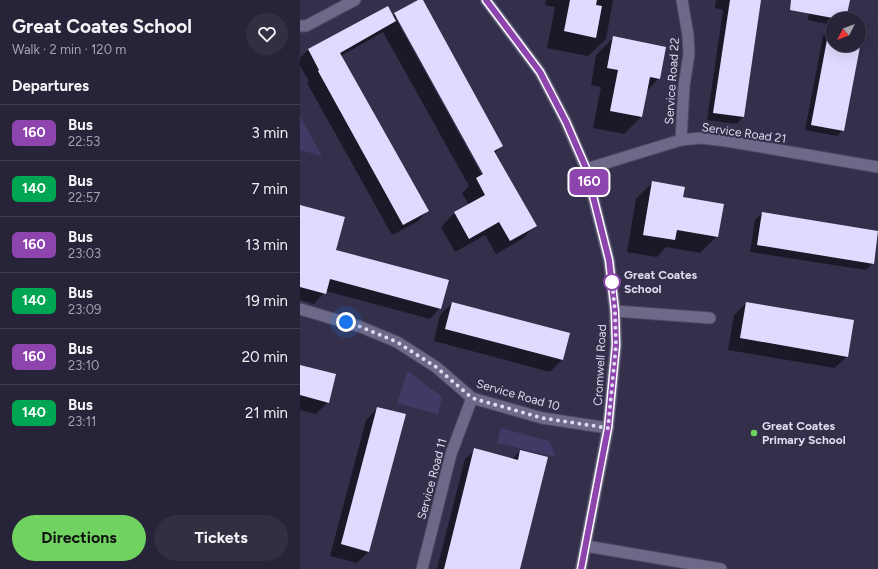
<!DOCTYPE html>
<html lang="en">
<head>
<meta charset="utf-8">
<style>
  :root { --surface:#272338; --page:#332f43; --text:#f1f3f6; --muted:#a4a4ae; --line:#434053; --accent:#70d35f }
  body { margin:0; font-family:Figtree,sans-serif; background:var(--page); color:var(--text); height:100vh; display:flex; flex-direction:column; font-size:15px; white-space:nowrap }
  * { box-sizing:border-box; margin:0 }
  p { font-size:13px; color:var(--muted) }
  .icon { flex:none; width:22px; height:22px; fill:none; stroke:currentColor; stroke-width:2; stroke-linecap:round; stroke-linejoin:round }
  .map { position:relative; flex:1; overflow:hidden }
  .side { display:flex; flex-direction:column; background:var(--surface); width:300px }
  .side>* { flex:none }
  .badge { padding:0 8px; border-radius:6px; font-size:14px; line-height:26px }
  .needle { width:26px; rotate:228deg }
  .controls { position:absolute; left:526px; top:12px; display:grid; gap:8px }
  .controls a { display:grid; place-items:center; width:40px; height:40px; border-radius:50%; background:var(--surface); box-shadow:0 4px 16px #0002,0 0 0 1px var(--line); font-size:20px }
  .you { position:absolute; width:20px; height:20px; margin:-10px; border:3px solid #fff; border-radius:50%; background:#1a73e8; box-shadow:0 0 0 6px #1a73e833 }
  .map>.badge { position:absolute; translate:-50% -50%; box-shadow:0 0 0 2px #fff }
  h2 { padding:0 12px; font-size:15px; line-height:36px }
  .round { display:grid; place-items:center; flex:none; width:42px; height:42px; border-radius:21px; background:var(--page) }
  .summary { display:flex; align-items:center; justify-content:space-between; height:68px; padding:0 12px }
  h1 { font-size:19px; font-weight:700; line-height:30px }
  .action { display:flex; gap:8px; margin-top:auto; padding:8px 12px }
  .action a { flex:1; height:46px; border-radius:24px; background:var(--accent); color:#111; font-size:16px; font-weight:700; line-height:46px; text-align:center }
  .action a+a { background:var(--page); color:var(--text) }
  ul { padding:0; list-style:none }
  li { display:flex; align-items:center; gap:12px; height:56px; padding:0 12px; border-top:1px solid var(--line) }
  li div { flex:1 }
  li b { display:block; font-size:15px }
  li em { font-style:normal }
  li .badge { min-width:44px; font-weight:700; text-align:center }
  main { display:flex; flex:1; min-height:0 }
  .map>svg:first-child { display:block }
</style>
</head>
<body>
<main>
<section class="side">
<div class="summary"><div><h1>Great Coates School</h1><p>Walk · 2 min · 120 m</p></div><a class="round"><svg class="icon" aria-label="heart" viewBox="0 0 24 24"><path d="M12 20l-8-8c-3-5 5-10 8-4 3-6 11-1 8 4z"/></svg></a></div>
<h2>Departures</h2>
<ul>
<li><span class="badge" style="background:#8e44ad;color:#fff">160</span><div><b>Bus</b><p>22:53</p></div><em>3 min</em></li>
<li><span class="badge" style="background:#00a651;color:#fff">140</span><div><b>Bus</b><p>22:57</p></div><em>7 min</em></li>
<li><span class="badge" style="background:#8e44ad;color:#fff">160</span><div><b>Bus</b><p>23:03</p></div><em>13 min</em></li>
<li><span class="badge" style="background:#00a651;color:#fff">140</span><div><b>Bus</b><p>23:09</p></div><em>19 min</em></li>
<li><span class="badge" style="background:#8e44ad;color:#fff">160</span><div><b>Bus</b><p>23:10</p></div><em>20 min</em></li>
<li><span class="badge" style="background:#00a651;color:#fff">140</span><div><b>Bus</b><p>23:11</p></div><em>21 min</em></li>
</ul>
<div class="action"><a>Directions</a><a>Tickets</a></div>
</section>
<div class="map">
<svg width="578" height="569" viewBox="0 0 578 569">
  <rect width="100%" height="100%" fill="#342f4b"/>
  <g fill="#423a66">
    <path d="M0 116 22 156 0 150Z"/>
    <path d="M109 372 142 397 138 414 97 403 107 373Z"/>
    <path d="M201 428 249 441 256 457 197 443Z"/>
  </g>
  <g fill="#0007" fill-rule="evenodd">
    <path d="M120 0H122L202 145 195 153 236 225 222 239 196 254 185 235 155 252 141 227 154 213 169 205 162 193 169 186 83 32 41 56 127 211 117 222 92 235 7 83 9 81 0 66V58L8 50 87 7 92 16ZM95 17H98L186 178 184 179Z"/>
    <path d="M246 0H313L306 39 288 56 247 48 255 7 245 5Z"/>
    <path d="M416 0H452L443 117 437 124 407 120 423 10 415 8Z"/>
    <path d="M511 0H549L545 19H533V25L508 20Z"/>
    <path d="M529 30 533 31V45H559V36H561L543 130 537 136 505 130 523 36Z"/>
    <path d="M313 38 359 78 346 92 341 117 324 134 293 128 301 87 291 85 296 55Z"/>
    <path d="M353 182 382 198 417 236 400 253 366 247 357 257 327 252 336 199Z"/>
    <path d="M0 206 35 251 140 308 130 319 26 291 14 304 0 300Z"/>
    <path d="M462 213 578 232 573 263 566 270 450 252 455 220Z"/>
    <path d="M152 303 262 360 250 372 134 341 140 315Z"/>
    <path d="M446 303 547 356 535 368 428 350 434 315Z"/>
    <path d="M0 366 28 402 16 414 0 410Z"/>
    <path d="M78 408 69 551 57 563 30 556 66 420Z"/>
    <path d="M175 450 212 459 220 451 219 569H137L165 459Z"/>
  </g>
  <g fill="#dfdbff">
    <path d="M118 0H123L203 146 194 151 237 226 210 241 199 222 169 239 154 212 185 195 176 178 183 174 94 13Z"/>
    <path d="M270 0H297L296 5 302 6 296 38 264 31Z"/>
    <path d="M430 0H461L444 117 413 113Z"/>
    <path d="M491 0H550L546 19H538L490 10Z"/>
    <path d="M88 6 96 21 40 53 129 211 103 225 18 71 19 70 8 49Z"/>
    <path d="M529 29 533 30V45H559V35L562 36 544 131 511 125Z"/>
    <path d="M313 36 366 47 360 79 350 77 342 117 310 111 318 70 307 68Z"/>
    <path d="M352 181 385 187 383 197 424 204 418 237 377 230 375 240 343 235Z"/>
    <path d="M0 205 45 217 36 250 149 280 141 309 30 279 26 294 0 287Z"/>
    <path d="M462 212 578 231 574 264 457 245Z"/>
    <path d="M152 302 270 333 263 360 145 329Z"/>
    <path d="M446 302 554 320 548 357 440 338Z"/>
    <path d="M0 365 36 374 29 403 0 395Z"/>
    <path d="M77 407 106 414 69 552 41 544Z"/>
    <path d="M174 448 218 460 220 450 248 457 220 569H144Z"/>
  </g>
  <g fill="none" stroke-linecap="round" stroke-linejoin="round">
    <defs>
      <g id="service">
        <path d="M315 311 410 318"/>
        <path d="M286 546 421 569"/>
      </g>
      <g id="minor">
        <path d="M0 26H6L55 0"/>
        <path d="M381 140 384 86 389 54 388 35 382 0"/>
        <path d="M286 169 381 140 401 138 426 141 578 167"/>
        <path d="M0 309 61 327 97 342 136 367 172 398 242 418 308 428"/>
        <path d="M122 569 151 454 172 398"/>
      </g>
      <path id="tertiary" d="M186 0 240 72 266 122 286 169 309 260 315 311 316 345 308 428 281 569"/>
    </defs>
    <use href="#service" stroke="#4e4a61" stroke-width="13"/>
    <use href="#minor" stroke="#4e4a61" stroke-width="13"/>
    <use href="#tertiary" stroke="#4e4a61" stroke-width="13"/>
    <use href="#service" stroke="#6d6988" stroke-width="11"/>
    <use href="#minor" stroke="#6d6988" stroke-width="11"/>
    <use href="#tertiary" stroke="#6d6988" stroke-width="11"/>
  </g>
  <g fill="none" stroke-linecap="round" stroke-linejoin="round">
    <defs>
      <path id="line" d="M186 0 240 72 266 122 286 168 309 260 315 311 316 345 308 428 281 569"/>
    </defs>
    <use href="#line" stroke="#fff" stroke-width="9"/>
    <use href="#line" stroke="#8e44ad" stroke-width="6"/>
    <path stroke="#dedcee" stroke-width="4" stroke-dasharray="0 7.2" d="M46 322 61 327 97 342 136 367 172 398 242 418 308 428 316 345 315 311 312 282"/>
  </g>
  <circle fill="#fff" stroke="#8e44ad" stroke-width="2" cx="312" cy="282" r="8"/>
  <circle fill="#70d35f" stroke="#342f4b" stroke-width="1.5" cx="454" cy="433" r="4"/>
  <g text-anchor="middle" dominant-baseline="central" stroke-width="4" stroke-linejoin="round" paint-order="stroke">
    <g font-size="12" fill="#dedcee" stroke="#342f4b">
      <text transform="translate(372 81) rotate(-86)">Service Road 22</text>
      <text transform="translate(444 133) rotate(8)">Service Road 21</text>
      <text transform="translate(300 365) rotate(-87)">Cromwell Road</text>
      <text transform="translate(218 395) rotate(16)">Service Road 10</text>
      <text transform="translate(132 479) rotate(-75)">Service Road 11</text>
    </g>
    <g font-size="12" font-weight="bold" fill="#dedcee" stroke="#342f4b" text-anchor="start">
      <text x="324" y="275">Great Coates<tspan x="324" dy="14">School</tspan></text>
    </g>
    <g font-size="12" font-weight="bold" fill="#dedcee" stroke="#342f4b" text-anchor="start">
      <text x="462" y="426">Great Coates<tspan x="462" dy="14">Primary School</tspan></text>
    </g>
  </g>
</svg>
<div class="controls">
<a><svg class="needle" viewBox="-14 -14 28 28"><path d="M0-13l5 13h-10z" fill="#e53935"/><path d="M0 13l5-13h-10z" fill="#a4a4ae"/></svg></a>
</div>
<div class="you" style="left:46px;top:322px"></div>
<b class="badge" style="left:289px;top:182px;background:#8e44ad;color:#fff">160</b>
</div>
</main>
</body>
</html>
